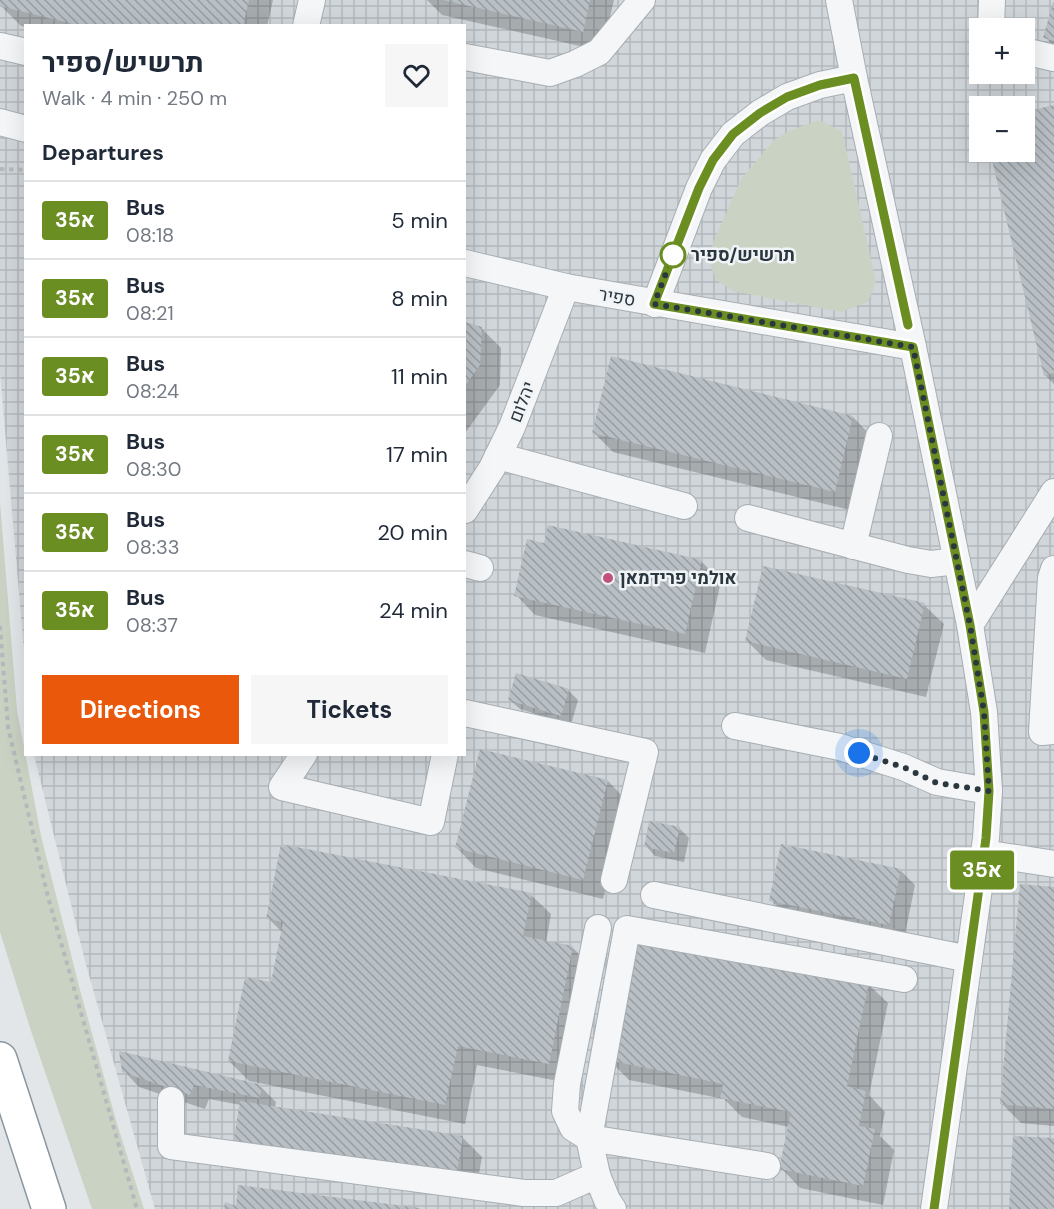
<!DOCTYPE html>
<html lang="en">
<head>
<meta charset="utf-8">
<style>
  :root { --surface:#fff; --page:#f6f6f7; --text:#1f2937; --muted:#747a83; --line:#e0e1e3; --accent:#ea580c }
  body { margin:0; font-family:"DM Sans",Heebo,sans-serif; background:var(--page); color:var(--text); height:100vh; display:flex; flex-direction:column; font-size:22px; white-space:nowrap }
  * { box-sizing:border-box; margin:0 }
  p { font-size:20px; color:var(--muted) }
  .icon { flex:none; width:33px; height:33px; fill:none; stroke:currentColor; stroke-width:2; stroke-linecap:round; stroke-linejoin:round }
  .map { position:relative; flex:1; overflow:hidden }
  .side { position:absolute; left:24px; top:24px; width:442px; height:732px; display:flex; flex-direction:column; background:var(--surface); border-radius:0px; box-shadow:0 6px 24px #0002 }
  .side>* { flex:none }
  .badge { padding:0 12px; border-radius:4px; font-size:21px; line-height:39px }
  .buttons { position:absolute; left:969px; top:18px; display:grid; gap:12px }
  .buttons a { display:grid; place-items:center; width:66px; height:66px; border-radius:0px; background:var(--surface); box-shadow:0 6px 24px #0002; font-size:30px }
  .you { position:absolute; width:30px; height:30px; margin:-15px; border:4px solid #fff; border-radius:50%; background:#1a73e8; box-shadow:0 0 0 9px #1a73e833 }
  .map>.badge { position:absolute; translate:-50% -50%; box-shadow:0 0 0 3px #fff }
  h2 { padding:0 18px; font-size:22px; line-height:54px }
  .round { display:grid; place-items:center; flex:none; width:63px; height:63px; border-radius:0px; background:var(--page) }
  .overview { display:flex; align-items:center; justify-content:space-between; height:102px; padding:0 18px }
  h1 { font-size:28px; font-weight:700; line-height:45px }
  .button { display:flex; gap:12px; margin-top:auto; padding:12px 18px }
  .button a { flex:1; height:69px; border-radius:0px; background:var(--accent); color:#fff; font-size:24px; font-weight:700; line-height:69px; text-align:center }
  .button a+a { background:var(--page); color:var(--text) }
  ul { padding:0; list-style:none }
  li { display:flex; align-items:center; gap:18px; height:78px; padding:0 18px; border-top:2px solid var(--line) }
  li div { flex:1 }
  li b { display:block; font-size:22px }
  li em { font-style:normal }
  li .badge { min-width:66px; font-weight:700; text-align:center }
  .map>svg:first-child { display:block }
</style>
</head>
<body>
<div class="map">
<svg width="1054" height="1209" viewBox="0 0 1054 1209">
  <defs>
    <pattern id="industrial-grid" width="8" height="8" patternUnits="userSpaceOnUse" patternTransform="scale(1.5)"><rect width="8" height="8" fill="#d0d6da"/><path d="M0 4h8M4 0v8" fill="none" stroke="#b3b8bc"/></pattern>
    <pattern id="building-back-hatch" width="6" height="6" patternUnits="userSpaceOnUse" patternTransform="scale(1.5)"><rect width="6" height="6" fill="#b9c0c5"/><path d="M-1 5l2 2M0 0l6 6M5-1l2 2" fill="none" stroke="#979da1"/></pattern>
  </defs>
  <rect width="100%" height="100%" fill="#e2e6e9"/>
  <path fill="url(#industrial-grid)" fill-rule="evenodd" d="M0 0H1054V1209H155L85 961 34 755 465 754V26H26L25 662 0 373ZM980 28H1024V74H980ZM980 106H1024V152H980Z"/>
  <g fill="#cad2c4">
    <path d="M819 120 842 131 876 282 868 302 840 312 733 291 716 280 709 259 713 243 741 179 775 139 791 130Z"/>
    <path d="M0 502 17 710 41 836 80 990 117 1124 144 1209H92L31 1031 0 932Z"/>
  </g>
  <g fill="#0003">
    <path d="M0 0H273L267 26H26V27L21 26 0 5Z"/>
    <path d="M427 0H614L602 51 442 15Z"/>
    <path d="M1054 5V46L1045 37Z"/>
    <path d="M1054 106V384L1045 375 992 152H1024Z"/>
    <path d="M465 324 481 328 501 348 500 385 465 433Z"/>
    <path d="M853 417 872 437 854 511 613 452 593 432Z"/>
    <path d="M701 561 721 581 705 653 535 615 516 595Z"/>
    <path d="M924 605 944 624 926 697 766 660 747 641Z"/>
    <path d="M568 690 578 700 571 725 520 709 510 700Z"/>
    <path d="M608 781 627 801 603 899 476 868 457 848Z"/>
    <path d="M679 828 689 838 684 862 655 856 646 846Z"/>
    <path d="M900 870 915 885 904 939 786 915 771 900Z"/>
    <path d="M1054 888V1126L1021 1123 1001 1103Z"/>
    <path d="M531 895 551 914 546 942 572 947 592 967 568 1083 477 1065 465 1124 249 1081 229 1061 272 984 283 933 268 918Z"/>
    <path d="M868 984 888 1003 869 1095 885 1112 880 1136 894 1150 883 1205 800 1188 781 1168 789 1127 742 1117 724 1099 629 1080 609 1060Z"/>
    <path d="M124 1071 261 1087 276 1102 275 1108 462 1137 482 1157 475 1197 241 1105 209 1099 205 1109 139 1087Z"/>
  </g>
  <g fill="url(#building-back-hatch)">
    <path d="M0 0H249L243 26H81L0 6Z"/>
    <path d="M443 0H590L583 32Z"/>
    <path d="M1053 2H1054V41L1043 38Z"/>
    <path d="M1054 105V373L1044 376 990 152H1024V112Z"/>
    <path d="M465 322 482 327 480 365 465 386Z"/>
    <path d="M611 356 853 416 835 492 592 433Z"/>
    <path d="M548 525 702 560 685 634 514 596 527 539 544 543Z"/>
    <path d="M763 566 925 603 907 679 745 641Z"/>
    <path d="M516 673 569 689 561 716 508 700Z"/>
    <path d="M480 749 608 780 583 880 455 848Z"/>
    <path d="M649 821 680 827 674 853 644 847Z"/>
    <path d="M281 844 532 893 523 936 573 946 549 1064 458 1046 445 1105 228 1061 245 977 271 982 283 922 266 919Z"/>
    <path d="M781 844 901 869 889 925 769 901Z"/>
    <path d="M1020 884 1054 887V1109L1000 1104Z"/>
    <path d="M634 934 869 982 847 1086 866 1091 859 1126 875 1129 863 1186 779 1169 791 1112 720 1098 723 1084 608 1060Z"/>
    <path d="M119 1051 262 1085 260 1098 194 1085 190 1095 122 1072Z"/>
    <path d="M240 1101 463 1136 456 1178 233 1144Z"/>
    <path d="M1013 1136 1054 1138V1209H1009Z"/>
    <path d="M238 1185 420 1208V1209H224L225 1202 236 1206Z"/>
  </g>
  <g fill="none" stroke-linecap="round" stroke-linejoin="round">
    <defs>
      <g id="minor">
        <path d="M839 0 854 78 913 347 970 625 984 712 989 791 986 838 934 1209"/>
        <path d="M306 26 312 0"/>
        <path d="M991 28 992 0"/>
        <path d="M0 46 26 52"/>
        <path d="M1024 51 1054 58"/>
        <path d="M465 57 550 73 575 64 599 52 642 0"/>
        <path d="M0 122 26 129"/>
        <path d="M465 263 566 287 913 347"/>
        <path d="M655 304 699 188 713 160 733 134 760 113 787 97 820 85 854 78"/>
        <path d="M498 456 684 506"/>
        <path d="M465 510 492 468 512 427 566 287"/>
        <path d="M748 518 908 560 931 564 957 561"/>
        <path d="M853 546 879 436"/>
        <path d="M465 564 480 568"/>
        <path d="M1054 569 1051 578 1042 732 1054 731"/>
        <path d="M970 625 1054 492"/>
        <path d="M465 713 645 752 614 880"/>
        <path d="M735 726 840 747 903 767 937 782 989 791"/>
        <path d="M304 754 282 787 431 822 445 754"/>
        <path d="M984 853 1054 864"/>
        <path d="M654 895 969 959"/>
        <path d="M598 928 567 1084 565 1111 573 1128 589 1138 767 1166"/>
        <path d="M171 1100V1146L524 1193H556L597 1175"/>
        <path d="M613 1209 607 1200 597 1175 589 1138 627 929 904 979"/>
      </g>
      <path id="highway" d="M0 1059 49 1209"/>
    </defs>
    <use href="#minor" stroke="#a7aeb3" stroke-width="28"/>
    <use href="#highway" stroke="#8a969e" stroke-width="36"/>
    <g stroke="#b4b9bc" stroke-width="4" stroke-dasharray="4.5 4.5" stroke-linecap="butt">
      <path d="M0 169 26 170"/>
      <path d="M0 626 8 727 48 897 137 1209"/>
    </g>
    <use href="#minor" stroke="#f4f6f7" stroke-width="26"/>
    <use href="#highway" stroke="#fff" stroke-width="33"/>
  </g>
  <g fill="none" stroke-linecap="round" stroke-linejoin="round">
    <defs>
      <path id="line" d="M908 325 854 78 820 85 787 97 760 113 733 134 713 160 699 188 654 304 913 347 970 625 984 712 989 791 986 838 934 1209"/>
    </defs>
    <use href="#line" stroke="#fff" stroke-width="14"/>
    <use href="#line" stroke="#6b8e23" stroke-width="9"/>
    <path stroke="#2b373f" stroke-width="6" stroke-dasharray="0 10.8" d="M673 255 654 304 913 347 970 625 984 712 989 791 937 783 903 767 859 753"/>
  </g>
  <circle fill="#fff" stroke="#6b8e23" stroke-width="3" cx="673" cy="255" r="12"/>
  <circle fill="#c1537a" stroke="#f1f4f6" stroke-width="2" cx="608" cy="578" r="6"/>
  <g text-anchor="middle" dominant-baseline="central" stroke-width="5" stroke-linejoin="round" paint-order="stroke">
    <g font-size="18" font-weight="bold" fill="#2b373f" stroke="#f1f4f6" text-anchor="start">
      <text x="691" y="255">תרשיש/ספיר</text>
    </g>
    <g font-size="18" fill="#2b373f" stroke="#f1f4f6">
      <text transform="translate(617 297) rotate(10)">ספיר</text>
      <text transform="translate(522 402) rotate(-69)">יהלום</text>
    </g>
    <g font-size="18" font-weight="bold" fill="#2b373f" stroke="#f1f4f6" text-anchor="start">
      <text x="620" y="578">אולמי פרידמאן</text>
    </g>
  </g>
</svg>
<div class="buttons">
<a>+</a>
<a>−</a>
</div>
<div class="you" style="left:859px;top:753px"></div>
<b class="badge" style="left:982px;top:870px;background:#6b8e23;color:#fff">35א</b>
<section class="side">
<div class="overview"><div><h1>תרשיש/ספיר</h1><p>Walk · 4 min · 250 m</p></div><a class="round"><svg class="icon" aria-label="heart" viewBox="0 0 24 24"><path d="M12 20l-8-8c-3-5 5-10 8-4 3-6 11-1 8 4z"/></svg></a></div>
<h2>Departures</h2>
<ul>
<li><span class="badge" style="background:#6b8e23;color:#fff">35א</span><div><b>Bus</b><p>08:18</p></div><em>5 min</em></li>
<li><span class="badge" style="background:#6b8e23;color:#fff">35א</span><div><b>Bus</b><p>08:21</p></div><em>8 min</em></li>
<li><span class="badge" style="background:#6b8e23;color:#fff">35א</span><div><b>Bus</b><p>08:24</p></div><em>11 min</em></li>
<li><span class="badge" style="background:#6b8e23;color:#fff">35א</span><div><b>Bus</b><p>08:30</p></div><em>17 min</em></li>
<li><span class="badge" style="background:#6b8e23;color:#fff">35א</span><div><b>Bus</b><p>08:33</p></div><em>20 min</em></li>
<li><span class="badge" style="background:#6b8e23;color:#fff">35א</span><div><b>Bus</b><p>08:37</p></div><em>24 min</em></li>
</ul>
<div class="button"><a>Directions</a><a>Tickets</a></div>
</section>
</div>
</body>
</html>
